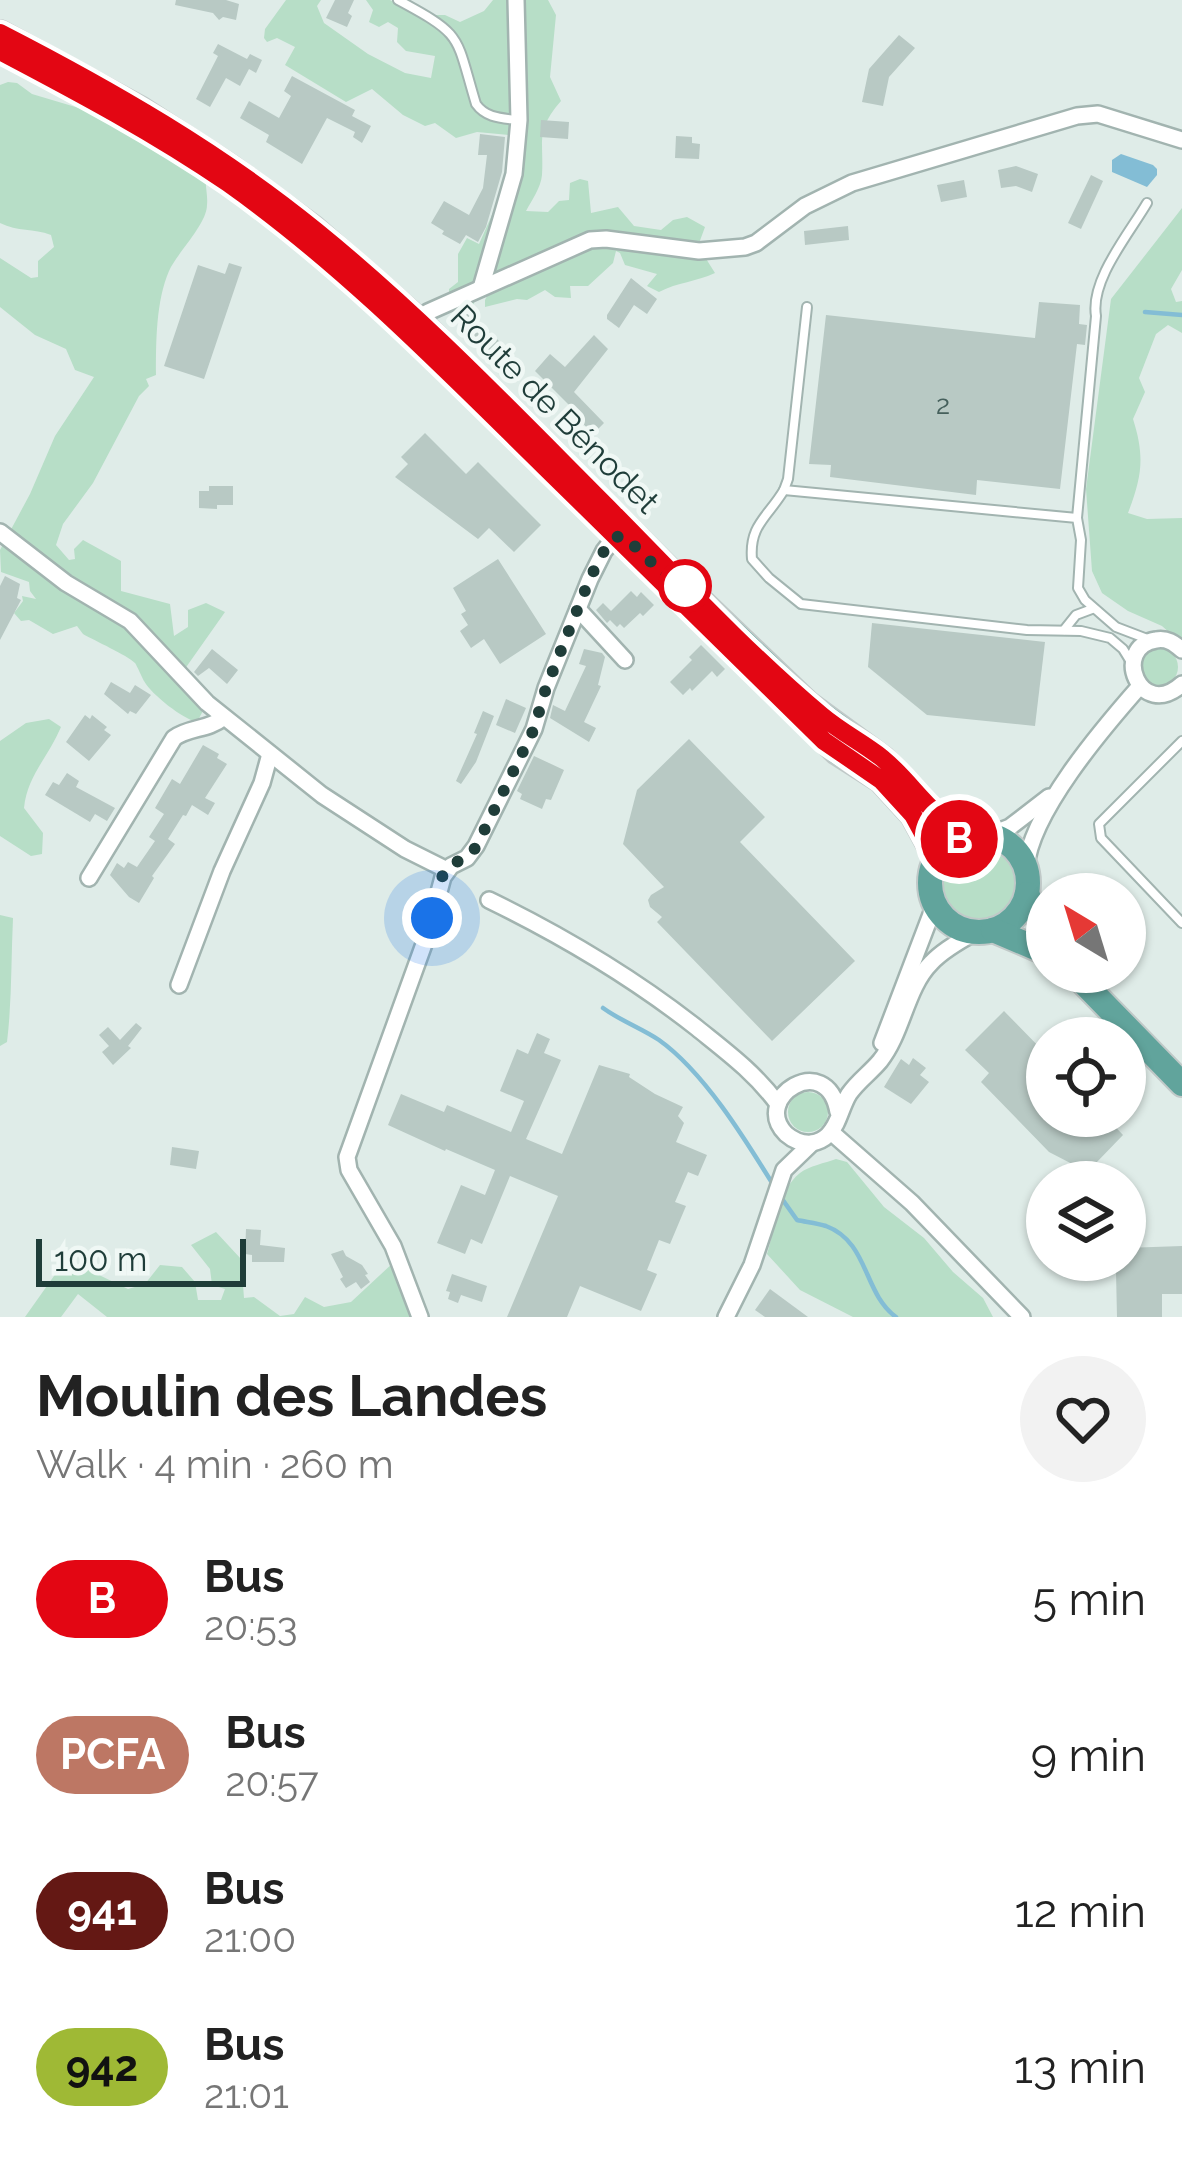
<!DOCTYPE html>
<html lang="en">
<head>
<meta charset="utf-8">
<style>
  :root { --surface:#fff; --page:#f2f2f2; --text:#222; --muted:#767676 }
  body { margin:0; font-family:Raleway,sans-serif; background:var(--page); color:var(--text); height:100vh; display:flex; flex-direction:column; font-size:45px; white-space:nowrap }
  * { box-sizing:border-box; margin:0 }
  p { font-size:39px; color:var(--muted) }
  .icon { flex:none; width:66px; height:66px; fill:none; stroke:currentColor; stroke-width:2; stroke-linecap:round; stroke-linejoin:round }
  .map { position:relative; height:1317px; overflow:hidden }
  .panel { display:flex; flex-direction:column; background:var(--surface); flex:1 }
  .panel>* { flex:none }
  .badge { padding:0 24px; border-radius:39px; font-size:42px; line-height:78px }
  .needle { width:78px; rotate:322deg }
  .buttons { position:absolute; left:1026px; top:873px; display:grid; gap:24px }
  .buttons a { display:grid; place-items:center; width:120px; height:120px; border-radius:50%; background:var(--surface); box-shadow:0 3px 9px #0004; font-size:60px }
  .scale { position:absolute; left:36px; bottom:30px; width:210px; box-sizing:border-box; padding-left:12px; border:6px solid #1f3d39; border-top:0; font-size:33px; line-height:42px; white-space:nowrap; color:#1f3d39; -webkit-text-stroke:9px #f0f8f5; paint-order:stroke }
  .you { position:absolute; width:60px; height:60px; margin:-30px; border:9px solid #fff; border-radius:50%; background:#1a73e8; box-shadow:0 0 0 18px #1a73e833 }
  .map>.badge { position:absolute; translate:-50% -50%; box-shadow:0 0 0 6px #fff }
  .round { display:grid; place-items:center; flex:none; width:126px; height:126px; border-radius:63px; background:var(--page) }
  .summary { display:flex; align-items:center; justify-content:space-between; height:204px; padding:0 36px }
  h1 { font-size:57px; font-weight:700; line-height:90px }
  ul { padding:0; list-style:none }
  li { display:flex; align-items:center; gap:36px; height:156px; padding:0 36px }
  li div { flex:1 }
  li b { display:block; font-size:45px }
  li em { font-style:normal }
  li .badge { min-width:132px; font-weight:700; text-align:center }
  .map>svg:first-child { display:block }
</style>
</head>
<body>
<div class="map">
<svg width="1182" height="1317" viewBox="0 0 1182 1317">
  <rect width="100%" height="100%" fill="#dfece8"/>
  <g fill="#b7dec7">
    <path d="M286 0H321L317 6 324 23 368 54 405 73 431 78 435 56 406 51 397 42 398 28 388 22 379 27 369 22 373 10 366 0H390L419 15H445L460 22 484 11 493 0H548L556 15 550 77 561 101C535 131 544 140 542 175 541 187 532 200 526 211L548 212 559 201 569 200 570 183 580 179 588 181 591 213 618 207 634 226 661 230 673 220 687 217 705 227 698 246 715 273C696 282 678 282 659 292L647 286 657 274 625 265 620 253 616 251 613 263 588 286H570L571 298 555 297 545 290 527 300 517 299 485 307V300L493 284 477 294 473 306 449 298V289L458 282V254L467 238 479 244 504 188 509 135 477 132 456 138 435 123 425 126 403 115 372 89 346 102 285 65 295 47 277 38 267 42 264 38 265 29Z"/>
    <path d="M8 82 17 83 32 94 109 117 182 158 206 177C205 188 208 195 207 205 207 224 177 253 169 271 156 301 156 342 156 375L146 379 149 386 139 396 93 483 63 524 56 545 69 560 75 559 74 549 83 540 121 561V591L170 604 174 636 188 627V610L206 603 225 612 182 673 204 709 197 722C183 719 152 695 144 681 143 679 136 664 135 663 127 655 95 641 83 634L77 626 53 634 29 620 21 621 14 613 23 601 22 596 36 599 30 591 29 582 1 572 0 550 30 494 55 436 94 377 75 370 66 349 35 335 0 307V258L31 278 38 277V261L54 247 51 235C33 228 18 232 0 223V85Z"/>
    <path d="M1182 208V270L1171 289 1176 302 1182 301V333L1168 325 1156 334 1139 378 1145 392 1133 419C1145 457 1142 476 1128 513L1147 519 1182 518V644L1162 626 1128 611 1102 593 1092 571 1086 489 1111 299Z"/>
    <circle cx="1159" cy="667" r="19"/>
    <path d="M49 719 61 727C49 756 27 776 24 808L43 833 42 854 31 856 0 836V741L26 723Z"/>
    <circle cx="979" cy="884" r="36"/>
    <path d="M0 915 13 918C11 959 12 1001 7 1042L0 1046Z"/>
    <circle cx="808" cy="1112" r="20"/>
    <path d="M836 1159 847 1162 884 1207 924 1238 953 1272 983 1298 993 1317H853L800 1290 767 1254C775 1230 777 1191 800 1173 809 1166 825 1163 836 1159Z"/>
    <path d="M216 1232 241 1259 244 1298 254 1297 280 1316 294 1314 305 1297 324 1307 351 1302 394 1262 407 1297 423 1304 426 1317H107L78 1294 61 1317H25L66 1259 128 1289 145 1284 160 1265 182 1267 195 1282 198 1300H221L225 1289 212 1285 210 1269 191 1245Z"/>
  </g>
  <path fill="#83bdd5" d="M1121 154 1153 165 1157 169V175L1147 187 1112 172V160Z"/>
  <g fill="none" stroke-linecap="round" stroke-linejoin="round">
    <g stroke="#83bdd5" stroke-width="4.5">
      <path d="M1145 312 1182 315"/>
      <path d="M603 1008C621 1021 641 1028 659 1040 704 1072 745 1139 774 1186"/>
      <path d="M780 1196 797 1220C806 1222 817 1223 826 1226 869 1242 863 1293 896 1317"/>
    </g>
  </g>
  <g fill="#b8c9c4">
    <path d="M176 0H226L239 4 236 20 223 17 219 20 213 13 175 5Z"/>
    <path d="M335 0H354L348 13 352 16 347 27 326 18Z"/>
    <path d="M899 35 915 48 889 77 883 106 862 102 869 69Z"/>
    <path d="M218 44 247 59 250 54 262 60 256 73 249 69 240 86 226 78 210 107 196 99 218 56 213 53Z"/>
    <path d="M292 76 355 110 352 116 371 126 362 143 353 137 355 132 327 118 302 164 266 142 269 135 240 118 249 101 279 118 291 96 284 91Z"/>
    <path d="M541 120 569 122 568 139 540 137Z"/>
    <path d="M480 134 505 137 502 172 486 227 478 242 466 235 460 244 442 234 444 231 431 223 444 201 469 215 483 188 487 155H478Z"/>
    <path d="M676 136 692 137V143L700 144 699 159 675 158Z"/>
    <path d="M1016 166 1038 174 1032 192 1016 186 1001 188 998 170Z"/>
    <path d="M1091 175 1103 181 1081 229 1068 223Z"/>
    <path d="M964 180 967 197 941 202 937 185Z"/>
    <path d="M848 226 849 240 805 245 804 231Z"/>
    <path d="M229 263 242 267 204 379 164 366 198 265 225 274Z"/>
    <path d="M631 278 657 299 647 314 634 305 619 328 607 319V315Z"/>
    <path d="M1039 302 1080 305 1079 324 1087 325 1085 345 1077 344 1060 489 977 480 976 495 830 477 831 465 809 464 826 315 1035 338Z"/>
    <path d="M466 309 503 345 491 356 453 318Z"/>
    <path d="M594 335 608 349 574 392 604 423 593 434 568 408 570 406 535 371 550 354 565 367Z"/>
    <path d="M425 433 466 474 478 462 541 525 514 552 489 528 478 539 395 477 408 464 401 457Z"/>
    <path d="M209 486H233V505H217V509L199 508V491H209Z"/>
    <path d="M498 559 546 634 500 664 484 639 471 648 460 631 468 625 461 614 466 611 453 588Z"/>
    <path d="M5 576 20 584 17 598 21 600 0 640V586Z"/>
    <path d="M631 591 637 597 641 592 654 605 643 616 640 613 624 628 620 624 617 627 610 620 607 623 596 610 603 603 611 611Z"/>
    <path d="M872 623 1045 642 1035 726 927 715 868 667Z"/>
    <path d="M701 645 725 669 717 677 712 671 692 691 690 688 683 695 670 682 692 660 689 657Z"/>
    <path d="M212 649 238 670 227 684 209 668 198 676 194 672Z"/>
    <path d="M584 649 602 653 605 657 598 685 601 686 584 722 596 728 589 742 550 718 553 705 565 711 586 666 579 664Z"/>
    <path d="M111 682 130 693 135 685 151 695 136 714 130 711 128 714 104 694Z"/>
    <path d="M506 699 526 708 515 733 496 725Z"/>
    <path d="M483 711 494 716 476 762 461 784 456 781 477 734 474 733Z"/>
    <path d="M85 715 90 719 92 715 107 727 104 730 111 735 89 761 66 742Z"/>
    <path d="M689 739 765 817 740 842 855 961 772 1041 657 922 662 917 650 907 648 900 651 895 664 887 623 844 637 790Z"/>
    <path d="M203 745 219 754 217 758 227 764 205 798 215 803 208 815 192 805 186 816 183 815 168 839 175 844 152 876 154 878 139 903 129 897 110 875 117 863 124 868 128 862 137 867 155 841 149 837 164 814 155 808 172 779 180 784Z"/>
    <path d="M534 756 564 770 551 800 546 799 542 809 520 799 522 794 517 791Z"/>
    <path d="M67 773 79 781 76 787 115 808 107 821 95 814 90 822 45 795 53 782 59 785Z"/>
    <path d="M1004 1011 1047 1055V1116H1105L1123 1135 1095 1164 1078 1167 1049 1152 981 1082 989 1073 965 1050Z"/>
    <path d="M136 1023 142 1028 128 1046 131 1048 113 1065 102 1052 109 1046 99 1035 108 1027 120 1040Z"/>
    <path d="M537 1033 550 1039 544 1053 561 1060 526 1139 562 1154 599 1065 630 1074 629 1077 655 1094 683 1107 678 1116 684 1123 676 1142 707 1155 698 1176 688 1172 675 1202 686 1206 670 1244 659 1240 647 1270 657 1274 641 1311 580 1286 567 1317H507L558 1196 510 1176 482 1244 471 1239 465 1254 437 1243 461 1185 485 1195 495 1170 446 1149 445 1151 388 1125 401 1094 444 1112 447 1105 511 1132 524 1101 500 1091 517 1049 528 1054Z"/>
    <path d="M913 1058 926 1068 920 1075 929 1082 911 1104 884 1087 901 1059 909 1065Z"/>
    <path d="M172 1147 199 1151 196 1169 170 1165Z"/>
    <path d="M246 1229 261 1230 260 1245 285 1248 284 1262H252V1255L245 1254Z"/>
    <path d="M1182 1246V1294H1162V1317H1117L1116 1272 1088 1273V1260H1125V1248Z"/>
    <path d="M343 1250 346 1256 362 1265 368 1274 365 1275 370 1282 361 1289 356 1282 346 1288 340 1279 343 1277 331 1254Z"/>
    <path d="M452 1274 487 1286 482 1302 461 1295 458 1303 448 1299 450 1292 446 1291Z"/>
    <path d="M770 1289 808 1317H765L755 1310Z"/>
  </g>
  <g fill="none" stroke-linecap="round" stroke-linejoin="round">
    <defs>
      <g id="lane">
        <path d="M398 0C465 36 455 35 476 104 486 118 501 118 517 120"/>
        <path d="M784 490 788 479 807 307"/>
        <path d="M1077 518 1096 316C1090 280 1129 234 1147 203"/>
        <path d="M1064 630 1076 615 1092 609"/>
        <path d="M1131 662 1123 649 1110 638 1081 631 1027 630 801 604 769 578 752 559C749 525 768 517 784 490L1077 518 1081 540 1078 588 1085 600 1116 627 1150 640"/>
        <path d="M1182 741 1099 824 1101 838 1182 923"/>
      </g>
      <g id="street">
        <path d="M481 288 514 174 519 120 516 0"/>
        <path d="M416 321 428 312 590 240 606 239 699 251 745 247 756 243 805 206 852 183 1077 116 1098 114 1182 140"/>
        <path d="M0 532 66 583 130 621 207 703 322 795 405 849 447 870"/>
        <path d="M578 609 625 660"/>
        <path d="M1182 650C1174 643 1167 638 1156 640 1111 647 1140 722 1182 684"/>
        <path d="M989 835 1010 827 1049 797"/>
        <path d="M1026 868C1030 813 1103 728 1140 686"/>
        <path d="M89 878 174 738C189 727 208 730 223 718"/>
        <path d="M489 900C563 936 632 977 697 1028 728 1053 754 1072 778 1104"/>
        <path d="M179 985 222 871 262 783 270 754"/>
        <path d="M882 1043 935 904"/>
        <path d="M838 1112C827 1049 750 1098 786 1134 793 1140 802 1144 812 1143 817 1142 824 1139 828 1135 839 1124 841 1107 849 1094 858 1081 870 1073 880 1061 903 1032 906 988 931 963 943 950 961 940 976 932"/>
        <path d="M831 1132 912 1203 1022 1317"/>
        <path d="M420 1317 393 1246 349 1170 347 1157 428 933 443 877 451 866 467 858 476 846 534 729 546 688 590 579 604 551 615 537"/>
        <path d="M726 1317 752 1265 784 1170 812 1143"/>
      </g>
      <g id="primary">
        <path d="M0 33 140 109 231 168 313 228 419 321 690 591 808 704 883 759 938 818 970 835"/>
        <path d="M796 712 837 752 881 780 913 815 937 859"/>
        <circle cx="979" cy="883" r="49"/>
        <path d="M1027 894 1047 935"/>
        <path d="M993 930 1047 953"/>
        <path d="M1073 972 1182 1084"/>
      </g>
    </defs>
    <use href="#lane" stroke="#a2b4b0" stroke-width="12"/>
    <use href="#street" stroke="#a2b4b0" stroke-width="20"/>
    <use href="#primary" stroke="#c0c9c8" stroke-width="28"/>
    <use href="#lane" stroke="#fff" stroke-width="8"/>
    <use href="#street" stroke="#fff" stroke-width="15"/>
    <use href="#primary" stroke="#61a49c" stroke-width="24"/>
  </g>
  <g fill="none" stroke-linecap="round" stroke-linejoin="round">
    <defs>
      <path id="line" d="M0 33C111 90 219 152 316 231 422 317 517 417 613 513 681 582 748 654 822 716 841 732 863 743 882 758 915 785 928 817 970 835L945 848 937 859 913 815 881 780 824 741C731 650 638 558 545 467 444 368 344 265 228 183 155 133 78 92 0 51"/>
    </defs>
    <use href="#line" stroke="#fff" stroke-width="27"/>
    <use href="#line" stroke="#e30613" stroke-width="18"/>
    <path stroke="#1f3d39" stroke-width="12" stroke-dasharray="0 21.6" d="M432 918C435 903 437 877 450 866 461 859 467 858 476 847L534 729 546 688 590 578 604 551 615 537 624 536 671 581 690 591 685 586"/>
  </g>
  <circle fill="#fff" stroke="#e30613" stroke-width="6" cx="685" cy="586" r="24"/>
  <g text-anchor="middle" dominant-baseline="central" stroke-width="9" stroke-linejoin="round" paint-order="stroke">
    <g font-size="27" fill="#45605c">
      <text x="943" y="404">2</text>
    </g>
    <g font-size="33" fill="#1f3d39" stroke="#f0f8f5">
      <text transform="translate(555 409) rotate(45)">Route de Bénodet</text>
    </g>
  </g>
</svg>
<div class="buttons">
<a><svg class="needle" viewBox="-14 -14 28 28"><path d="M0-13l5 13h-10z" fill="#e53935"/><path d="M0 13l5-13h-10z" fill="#767676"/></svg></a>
<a><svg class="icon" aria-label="locate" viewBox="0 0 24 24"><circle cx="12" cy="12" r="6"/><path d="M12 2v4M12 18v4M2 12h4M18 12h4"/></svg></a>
<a><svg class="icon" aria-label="layers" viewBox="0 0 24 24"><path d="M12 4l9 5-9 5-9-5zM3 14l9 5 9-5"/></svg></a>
</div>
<div class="scale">100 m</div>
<div class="you" style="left:432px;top:918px"></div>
<b class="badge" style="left:959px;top:839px;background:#e30613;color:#fff">B</b>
</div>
<section class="panel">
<div class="summary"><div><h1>Moulin des Landes</h1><p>Walk · 4 min · 260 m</p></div><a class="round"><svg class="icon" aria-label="heart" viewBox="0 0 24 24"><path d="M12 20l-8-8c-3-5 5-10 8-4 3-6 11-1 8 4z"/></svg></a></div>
<ul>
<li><span class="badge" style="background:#e30613;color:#fff">B</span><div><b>Bus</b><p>20:53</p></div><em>5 min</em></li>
<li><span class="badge" style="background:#bd7764;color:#fff">PCFA</span><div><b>Bus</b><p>20:57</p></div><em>9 min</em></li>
<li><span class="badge" style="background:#641814;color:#fff">941</span><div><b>Bus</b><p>21:00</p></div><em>12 min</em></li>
<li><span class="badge" style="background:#9fb935;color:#111">942</span><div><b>Bus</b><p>21:01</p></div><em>13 min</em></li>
</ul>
</section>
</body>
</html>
